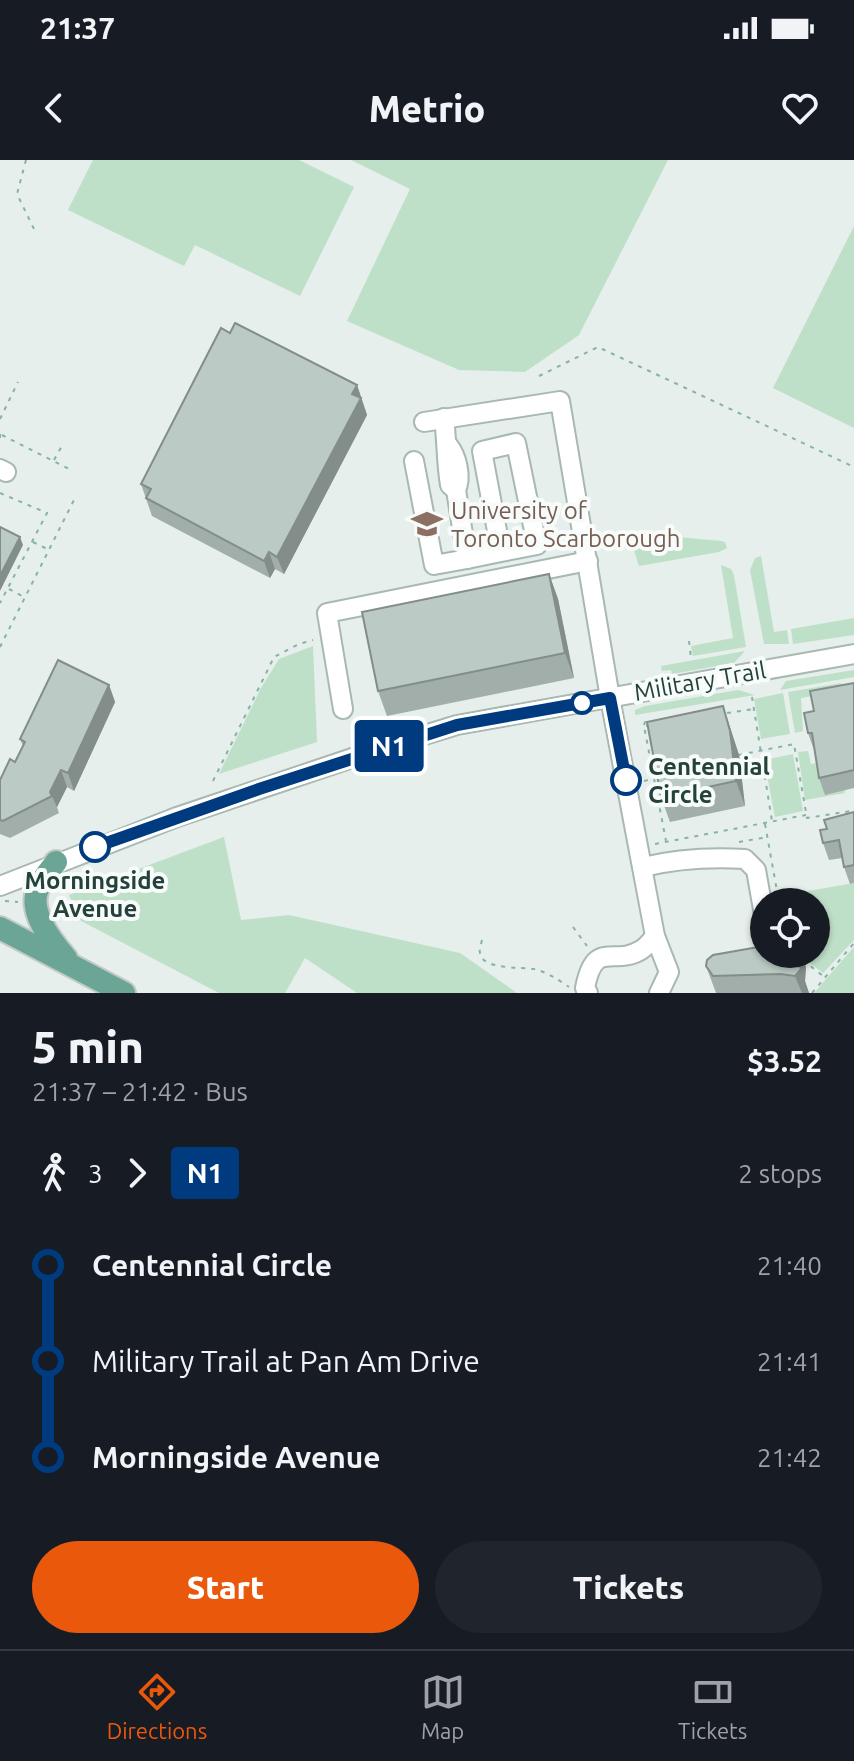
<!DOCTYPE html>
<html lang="en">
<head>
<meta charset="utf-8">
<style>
  :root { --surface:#171b24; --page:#20242c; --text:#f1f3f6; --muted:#9ea1a6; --line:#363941; --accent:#ea580c }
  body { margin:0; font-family:Ubuntu,sans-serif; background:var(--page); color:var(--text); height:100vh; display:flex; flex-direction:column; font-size:30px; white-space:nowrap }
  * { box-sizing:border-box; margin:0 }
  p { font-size:26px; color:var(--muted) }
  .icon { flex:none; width:44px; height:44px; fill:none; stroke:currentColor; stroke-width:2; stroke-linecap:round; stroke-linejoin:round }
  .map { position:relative; height:833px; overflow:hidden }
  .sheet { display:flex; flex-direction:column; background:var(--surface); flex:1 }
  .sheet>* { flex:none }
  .badge { padding:0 16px; border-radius:6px; font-size:28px; line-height:52px }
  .fabs { position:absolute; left:750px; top:728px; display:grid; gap:16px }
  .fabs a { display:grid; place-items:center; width:80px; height:80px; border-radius:50%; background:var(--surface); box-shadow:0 2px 6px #0004; font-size:40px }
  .map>.badge { position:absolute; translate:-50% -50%; box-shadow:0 0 0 4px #fff }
  .legs { display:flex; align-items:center; gap:12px; height:88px; padding:0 32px; font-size:26px }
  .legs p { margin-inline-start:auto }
  .overview { display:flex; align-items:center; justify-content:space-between; height:136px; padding:0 32px }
  h1 { font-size:44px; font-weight:800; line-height:60px }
  .button { display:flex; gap:16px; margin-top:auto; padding:16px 32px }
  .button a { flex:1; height:92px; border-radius:48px; background:var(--accent); color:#fff; font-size:32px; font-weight:800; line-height:92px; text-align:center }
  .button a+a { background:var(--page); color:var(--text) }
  ul { padding:0 32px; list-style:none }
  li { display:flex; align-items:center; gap:28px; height:96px; font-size:30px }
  li i { display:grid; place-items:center; width:12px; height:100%; margin:0 10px; background:currentColor }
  li i::after { content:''; width:20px; height:20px; margin:-10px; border:6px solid; border-radius:50%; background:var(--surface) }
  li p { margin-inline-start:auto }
  li:first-child i { background:linear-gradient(#0000 50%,currentColor 0) }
  li:last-child i { background:linear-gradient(currentColor 50%,#0000 0) }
  .status { display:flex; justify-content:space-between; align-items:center; height:56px; padding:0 40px; background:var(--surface); direction:ltr }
  .status svg { height:22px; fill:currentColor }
  header { display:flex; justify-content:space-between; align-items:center; height:104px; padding:0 32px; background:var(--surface); font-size:36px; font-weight:800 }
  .dock { display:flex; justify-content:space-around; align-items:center; height:112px; border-top:2px solid var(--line); background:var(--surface); font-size:22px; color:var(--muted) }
  .dock a { display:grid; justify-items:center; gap:4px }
  .dock .selected { color:var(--accent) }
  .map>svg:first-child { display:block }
</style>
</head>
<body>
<div class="status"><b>21:37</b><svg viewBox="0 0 49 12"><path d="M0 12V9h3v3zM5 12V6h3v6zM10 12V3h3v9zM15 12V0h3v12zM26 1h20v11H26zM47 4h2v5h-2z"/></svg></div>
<header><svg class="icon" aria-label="back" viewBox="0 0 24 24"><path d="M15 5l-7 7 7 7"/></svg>Metrio<svg class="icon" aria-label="heart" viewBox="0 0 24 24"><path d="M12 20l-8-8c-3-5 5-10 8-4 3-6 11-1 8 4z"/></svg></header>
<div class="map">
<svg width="854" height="833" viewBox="0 0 854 833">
  <rect width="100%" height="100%" fill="#e6efeb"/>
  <g fill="#bfe0c8">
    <path d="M93 0H299L354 27 300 136 195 85 184 106 68 50Z"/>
    <path d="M351 0H668L579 175 525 212 459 210 347 161 410 29Z"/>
    <path d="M854 66V268L773 228Z"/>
    <path d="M635 373 721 381 725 382 727 388 719 392 639 406 630 378Z"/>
    <path d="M761 396 774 472 787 470 789 484H764L750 410 755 398Z"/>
    <path d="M721 405 731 409 734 415 746 487 693 496 691 486 733 478Z"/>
    <path d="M854 458V475L793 484 791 469Z"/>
    <path d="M313 486 317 582 219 614 261 528 279 499Z"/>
    <path d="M745 491 734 503 672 514 671 510 662 511 661 506Z"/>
    <path d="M854 510V517L780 530 786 521Z"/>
    <path d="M841 523 843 531 801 538 803 571 795 573 788 532Z"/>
    <path d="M738 530 755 535 635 555V550L645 546Z"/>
    <path d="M783 533 790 574 761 579 754 539Z"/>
    <path d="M808 591 811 604 830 601 825 634 844 628 845 633 805 640 798 592Z"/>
    <path d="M793 594 803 651 775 657 764 600Z"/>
    <path d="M224 677 241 760 289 755 460 793 517 833H357L305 798 285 833H219L81 761 69 735Z"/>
    <path d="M854 723V780L823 813 798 794H816V742H782L791 734Z"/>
    <path d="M854 787V833H814Z"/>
  </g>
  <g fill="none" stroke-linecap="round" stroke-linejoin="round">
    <defs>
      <g id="minor">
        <path d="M444 258C447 281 446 301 450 325L456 330C462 317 457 296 448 285"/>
        <path d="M424 262 560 241 610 538 655 776 669 812 659 833"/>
        <path d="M414 301 434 405 467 399 456 330"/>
        <path d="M0 309 6 312"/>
        <path d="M467 399 501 392 482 291 516 283 537 385 501 392"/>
        <path d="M343 549 327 453 588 401"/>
        <path d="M643 707C676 699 712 697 745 699L756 710 764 755"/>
        <path d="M0 726 177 657 382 588 457 565 854 494"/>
        <path d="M588 833 585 828C595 778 613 807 641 790 646 787 651 781 655 776"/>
      </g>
      <g id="major">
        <path d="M56 702C49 712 38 723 36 735 32 757 53 783 66 798"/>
        <path d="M0 768 124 833"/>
      </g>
    </defs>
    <use href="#minor" stroke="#a8b8b2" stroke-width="22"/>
    <use href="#major" stroke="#c2cac8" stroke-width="26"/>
    <g stroke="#86b3a5" stroke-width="2" stroke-dasharray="4 6" stroke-linecap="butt">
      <path d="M26 0 17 34 34 69"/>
      <path d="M539 216 598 187 854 307"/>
      <path d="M0 259 18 222"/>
      <path d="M0 274V278"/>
      <path d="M2 275 71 310"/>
      <path d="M54 300 63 284"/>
      <path d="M0 333 47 353 0 443"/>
      <path d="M33 382 49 390"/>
      <path d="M9 429 24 437"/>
      <path d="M689 481 691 498"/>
      <path d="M0 487 74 340"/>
      <path d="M752 537 772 661"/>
      <path d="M727 553 754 549"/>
      <path d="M644 565 647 556"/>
      <path d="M650 565 644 566 666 681"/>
      <path d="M739 595 794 584 807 658 851 651"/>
      <path d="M213 621 274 497 299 484 313 480"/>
      <path d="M644 621 653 619"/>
      <path d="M765 664 779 742"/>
      <path d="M739 682 768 677"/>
      <path d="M655 684 806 655"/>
      <path d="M5 741 18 742"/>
      <path d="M573 767 587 786"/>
      <path d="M482 780C481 785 479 789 480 793 482 810 522 807 534 809 547 812 557 819 569 827"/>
      <path d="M803 800 823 816"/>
      <path d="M812 833 854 783"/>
    </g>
    <use href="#minor" stroke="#fff" stroke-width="18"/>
    <use href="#major" stroke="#6aa596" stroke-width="22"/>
  </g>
  <g fill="#a1aea9">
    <path d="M230 173 357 225 367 255 284 414 275 409 270 418 152 356 141 324Z"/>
    <path d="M549 414 558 439 574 518 387 556 378 531Z"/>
    <path d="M854 523V628L825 635 819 618 814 590 808 573Z"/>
    <path d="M109 525 115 542 74 631 67 627 57 647 59 653 10 678 0 674V620L15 602 23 586 20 579Z"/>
    <path d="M723 546 739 595 745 646 670 662 661 637Z"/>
    <path d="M854 652V723L850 724 844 707 842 698 829 700 823 683 827 669Z"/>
    <path d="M706 806 806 807 805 821 809 833H716Z"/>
  </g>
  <g fill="#838d89">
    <path d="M357 225 367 255 284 414 277 397Z"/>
    <path d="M20 377 23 385 0 431V416Z"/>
    <path d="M269 392 275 409 270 418 264 401Z"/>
    <path d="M549 414 558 439 574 518 565 493Z"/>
    <path d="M109 525 115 542 74 631 68 613Z"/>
    <path d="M723 546 739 595 745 646 736 621Z"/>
    <path d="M61 610 67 627 57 647 50 632Z"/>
    <path d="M796 794H801L806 807 805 821 809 833H802L795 816Z"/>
  </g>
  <g fill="#bbcac4" stroke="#838d89" stroke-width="2">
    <path d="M235 163 357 225 352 234 361 238 277 397 269 392 264 401 146 338 151 329 141 324 221 168 230 173Z"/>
    <path d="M0 367 20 377 0 416Z"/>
    <path d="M549 414 565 493 378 531 362 452Z"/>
    <path d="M58 500 109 525 68 613 61 610 50 632 52 636 3 661 0 660V620L10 599 15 602 25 582 20 579Z"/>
    <path d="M854 523V610L819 618 812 573H808L804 553 814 551 810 531Z"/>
    <path d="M723 546 730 571 736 621 661 637 647 562Z"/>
    <path d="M854 652V705L844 707 839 680 823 683 820 670 827 669 824 660Z"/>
    <path d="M764 786V794H796V799L801 809 795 816 781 814 713 816 706 806 707 800 713 795Z"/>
  </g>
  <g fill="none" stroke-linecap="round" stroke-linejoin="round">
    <defs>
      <path id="line-1" d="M95 687 259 629 457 565 610 538 626 620"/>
    </defs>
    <use href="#line-1" stroke="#fff" stroke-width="18"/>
    <use href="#line-1" stroke="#003b80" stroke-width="12"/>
  </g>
  <defs>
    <symbol id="university-bare" viewBox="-9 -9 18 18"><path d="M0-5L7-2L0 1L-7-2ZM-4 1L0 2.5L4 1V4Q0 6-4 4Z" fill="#8d6e63" stroke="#f7fbf9" stroke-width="2.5" paint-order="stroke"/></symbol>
  </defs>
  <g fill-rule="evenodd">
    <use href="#university-bare" x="405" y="342" width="44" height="44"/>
  </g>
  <g fill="#fff" stroke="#003b80" stroke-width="4">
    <circle cx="582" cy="543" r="10"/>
    <circle cx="626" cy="620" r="14"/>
    <circle cx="95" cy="687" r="14"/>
  </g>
  <g text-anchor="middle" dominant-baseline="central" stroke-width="8" stroke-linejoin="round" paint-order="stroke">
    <g font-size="24" fill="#785e54" stroke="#f7fbf9" text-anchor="start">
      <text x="451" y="350">University of<tspan x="451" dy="28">Toronto Scarborough</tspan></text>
    </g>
    <g font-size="24" fill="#24423a" stroke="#f7fbf9">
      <text transform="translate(700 521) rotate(-10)">Military Trail</text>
    </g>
    <g font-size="24" font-weight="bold" fill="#24423a" stroke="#f7fbf9" text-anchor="start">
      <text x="648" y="606">Centennial<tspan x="648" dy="28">Circle</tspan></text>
      <text x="95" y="720" text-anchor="middle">Morningside<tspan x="95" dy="28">Avenue</tspan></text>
    </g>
  </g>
</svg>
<div class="fabs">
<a><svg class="icon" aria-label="locate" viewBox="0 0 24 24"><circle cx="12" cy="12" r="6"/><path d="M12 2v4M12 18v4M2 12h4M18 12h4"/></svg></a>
</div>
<b class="badge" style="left:389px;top:586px;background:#003b80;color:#fff">N1</b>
</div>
<section class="sheet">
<div class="overview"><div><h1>5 min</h1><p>21:37 – 21:42 · Bus</p></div><b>$3.52</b></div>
<div class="legs"><svg class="icon" aria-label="walk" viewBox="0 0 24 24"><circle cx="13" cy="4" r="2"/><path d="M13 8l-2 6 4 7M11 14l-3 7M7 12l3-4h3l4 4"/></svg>3<svg class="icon" aria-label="forward" viewBox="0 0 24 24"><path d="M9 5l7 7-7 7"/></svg><b class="badge" style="background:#003b80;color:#fff">N1</b><p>2 stops</p></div>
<ul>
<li><i style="color:#003b80"></i><b>Centennial Circle</b><p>21:40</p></li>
<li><i style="color:#003b80"></i><span>Military Trail at Pan Am Drive</span><p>21:41</p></li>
<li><i style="color:#003b80"></i><b>Morningside Avenue</b><p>21:42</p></li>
</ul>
<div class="button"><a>Start</a><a>Tickets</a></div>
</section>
<nav class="dock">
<a class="selected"><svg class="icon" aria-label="directions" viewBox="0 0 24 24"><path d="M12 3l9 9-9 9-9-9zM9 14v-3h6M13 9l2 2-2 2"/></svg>Directions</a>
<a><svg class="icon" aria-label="map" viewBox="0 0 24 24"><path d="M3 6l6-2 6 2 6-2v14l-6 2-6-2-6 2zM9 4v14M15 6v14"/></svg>Map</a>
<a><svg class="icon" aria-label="tickets" viewBox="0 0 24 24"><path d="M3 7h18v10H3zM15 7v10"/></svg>Tickets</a>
</nav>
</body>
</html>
